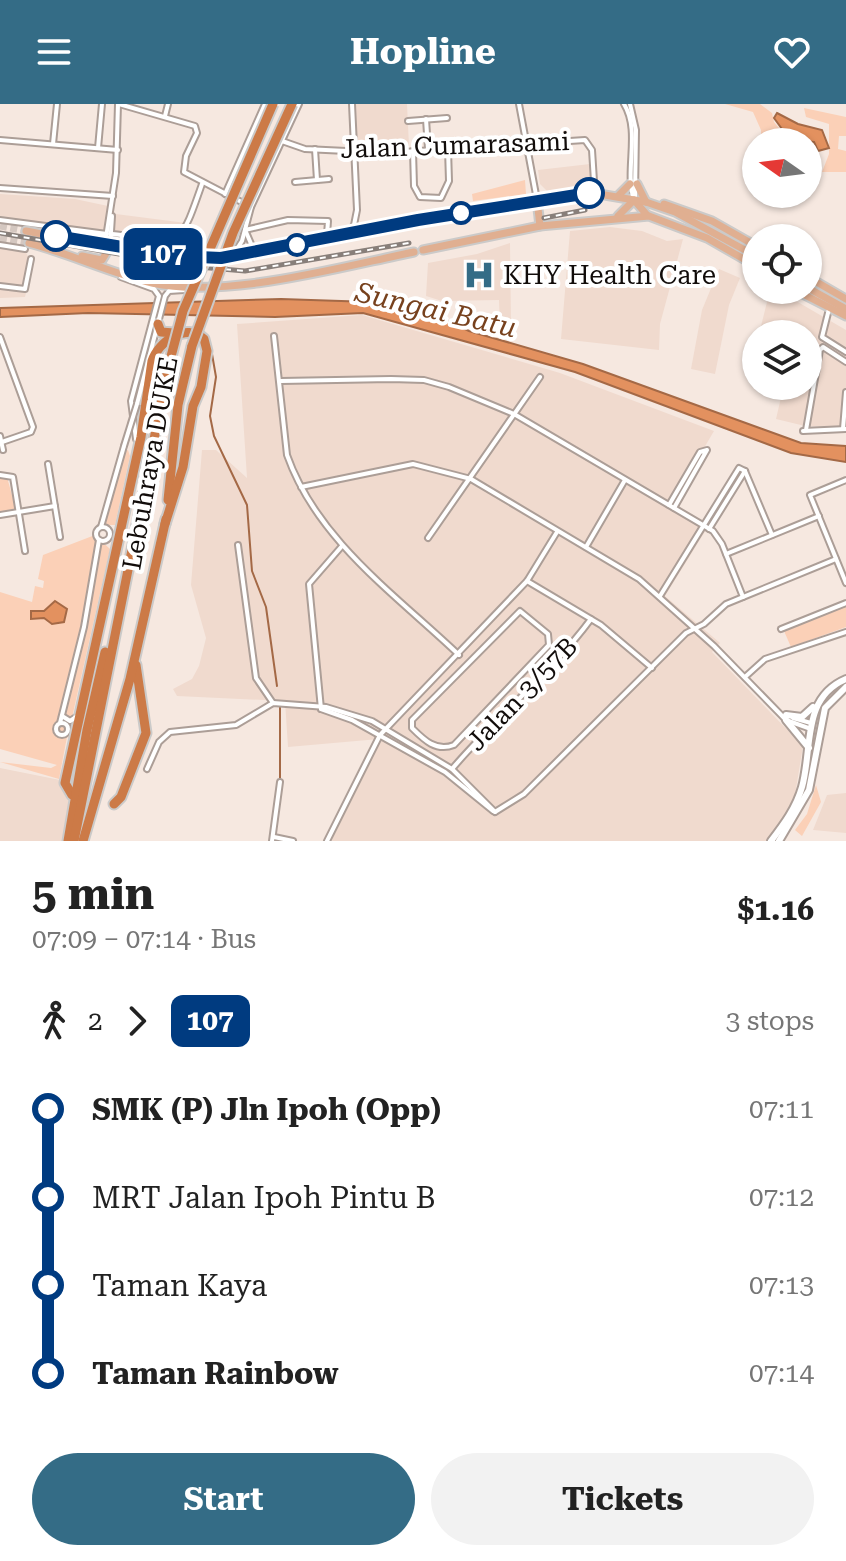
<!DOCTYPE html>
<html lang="en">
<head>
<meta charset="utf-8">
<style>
  :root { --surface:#fff; --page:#f2f2f2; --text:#222; --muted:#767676; --accent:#346c86 }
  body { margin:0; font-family:"Roboto Serif",serif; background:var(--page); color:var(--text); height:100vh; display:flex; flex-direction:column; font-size:30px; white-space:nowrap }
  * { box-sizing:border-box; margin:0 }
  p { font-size:26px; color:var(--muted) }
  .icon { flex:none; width:44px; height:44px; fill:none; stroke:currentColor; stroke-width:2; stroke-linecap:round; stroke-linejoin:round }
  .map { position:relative; height:737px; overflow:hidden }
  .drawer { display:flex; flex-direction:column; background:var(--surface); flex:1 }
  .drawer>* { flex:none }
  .badge { padding:0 16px; border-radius:12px; font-size:28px; line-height:52px }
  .needle { width:52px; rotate:284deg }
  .fabs { position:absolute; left:742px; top:24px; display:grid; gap:16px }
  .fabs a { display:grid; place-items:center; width:80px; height:80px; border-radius:50%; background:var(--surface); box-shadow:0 2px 6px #0004; font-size:40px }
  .map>.badge { position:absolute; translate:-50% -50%; box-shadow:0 0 0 4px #fff }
  .legs { display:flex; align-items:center; gap:12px; height:88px; padding:0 32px; font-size:26px }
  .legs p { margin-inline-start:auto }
  .overview { display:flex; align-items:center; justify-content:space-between; height:136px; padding:0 32px }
  h1 { font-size:44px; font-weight:700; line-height:60px }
  .button { display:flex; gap:16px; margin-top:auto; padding:16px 32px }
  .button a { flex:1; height:92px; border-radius:48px; background:var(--accent); color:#fff; font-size:32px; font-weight:700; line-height:92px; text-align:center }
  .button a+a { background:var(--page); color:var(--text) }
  ul { padding:0 32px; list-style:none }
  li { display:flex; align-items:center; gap:28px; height:88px; font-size:30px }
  li i { display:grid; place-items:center; width:12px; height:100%; margin:0 10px; background:currentColor }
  li i::after { content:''; width:20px; height:20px; margin:-10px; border:6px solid; border-radius:50%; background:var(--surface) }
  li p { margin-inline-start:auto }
  li:first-child i { background:linear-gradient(#0000 50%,currentColor 0) }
  li:last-child i { background:linear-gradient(currentColor 50%,#0000 0) }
  header { display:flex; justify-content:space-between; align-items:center; height:104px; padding:0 32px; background:var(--accent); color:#fff; font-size:36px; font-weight:700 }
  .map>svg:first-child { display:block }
</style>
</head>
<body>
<header><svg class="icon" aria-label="menu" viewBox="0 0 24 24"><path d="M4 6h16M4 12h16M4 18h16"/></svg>Hopline<svg class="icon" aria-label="heart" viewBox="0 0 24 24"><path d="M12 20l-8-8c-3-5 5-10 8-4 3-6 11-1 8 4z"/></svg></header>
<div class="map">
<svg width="846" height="737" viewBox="0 0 846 737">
  <rect width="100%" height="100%" fill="#f6e8e0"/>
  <g fill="#f0dace">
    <path d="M356 0H407L409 42H357Z"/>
    <path d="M590 60V77L581 81 548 88 540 80 538 66Z"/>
    <path d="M0 90 75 95 108 102V109L186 119 184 127 170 138 0 116Z"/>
    <path d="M610 123 642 127 667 137 683 135 660 220 659 246 561 235 570 127Z"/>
    <path d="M510 139 511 221H500L499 196 442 197 426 192 428 159 477 150Z"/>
    <path d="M0 143 25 147 33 161 25 193 0 194Z"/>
    <path d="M719 165 740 174 729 201 715 270 691 265 702 206Z"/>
    <path d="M770 186H777L846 226V323L805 322 776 315 783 285 773 282H808V230H759Z"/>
    <path d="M362 211 560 269 714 327 673 397 706 426 665 492 720 539 712 548 803 642 794 697 767 737H332L338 717 379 635 288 643 285 597 177 592 173 585 192 575 199 562 206 534 191 481 202 346H216L247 374 237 220Z"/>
    <path d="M0 664 60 676 70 701 62 737H0Z"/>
    <path d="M846 689V729L813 726 827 691Z"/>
  </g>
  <g fill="#fbd0b7">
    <path d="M725 0H760L772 9 774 18 783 29 794 30 798 38H761V26L753 8Z"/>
    <path d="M804 4 846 13V32H839L838 45 846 47V68H822L829 50V20L806 13Z"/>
    <path d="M525 76 526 90 473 97 472 90Z"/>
    <path d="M128 346 130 352 115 421H103L122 348Z"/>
    <path d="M7 373 16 406 0 408V374Z"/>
    <path d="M95 431 110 445 71 618 76 616 71 636 67 633 59 675 0 658 51 664 57 661 0 645V488L32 498 35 482 43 484 44 477 38 475 43 451Z"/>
    <path d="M846 502V523L791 543 784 527Z"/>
    <path d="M816 681 821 698 802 732 795 726 807 710Z"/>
  </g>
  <g fill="#e3915f" stroke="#a46946" stroke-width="2">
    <path d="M777 9 798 20 822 26 829 44 818 47 814 38 802 37 796 29 782 25 774 14Z"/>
    <path d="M281 195 371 198 435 210 469 227 583 260 801 339 846 342V358L791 349 575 268 363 209 275 213 88 209 0 213V204Z"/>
    <path d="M55 497 67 505 64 518 52 520 44 514 31 515V507H44Z"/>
  </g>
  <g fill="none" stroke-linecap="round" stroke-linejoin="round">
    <g stroke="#a46946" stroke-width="2">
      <path d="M212 250 216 273 210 312 214 332 247 401 252 467 266 503 277 582"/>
      <path d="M280 676V603"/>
    </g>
    <g stroke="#d4c7c0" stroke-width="7" stroke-dasharray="7 3.5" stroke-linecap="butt">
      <path d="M0 122 26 127"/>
      <path d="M0 134 29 139"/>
    </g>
    <defs>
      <g id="minor">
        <path d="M119 0 195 22 197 29 186 52 184 68 251 103"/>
        <path d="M519 0 537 96"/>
        <path d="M624 0C641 28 624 66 634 96"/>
        <path d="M630 0 636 26 635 92"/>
        <path d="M165 12 168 0"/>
        <path d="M426 15 428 45"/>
        <path d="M408 17 447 14"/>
        <path d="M0 36 118 46"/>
        <path d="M282 37 305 45 388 49 585 36 592 46 594 77"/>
        <path d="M53 40 57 0"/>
        <path d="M98 44 102 0"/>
        <path d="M315 45 317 76"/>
        <path d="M413 47 414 82 420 93 441 94 449 77 448 45"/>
        <path d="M295 78 329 75"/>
        <path d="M0 84 113 92"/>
        <path d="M225 90 265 0"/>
        <path d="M0 116 107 130"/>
        <path d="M245 126 288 116 328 117 327 131"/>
        <path d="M349 127 354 121 357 106 352 0"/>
        <path d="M246 128 252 142 259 145"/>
        <path d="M112 130C182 138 178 149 202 80"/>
        <path d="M105 140 116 69 118 0"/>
        <path d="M0 141 25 145"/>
        <path d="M110 143 112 112"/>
        <path d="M233 151 242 137 251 103 299 0"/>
        <path d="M121 173 154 185 159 192 131 297 136 335"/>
        <path d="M0 182 25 185 31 155"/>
        <path d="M829 205 822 233 846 248"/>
        <path d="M274 232 287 351C317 436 396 491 459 551"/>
        <path d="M0 233 33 323 31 328 2 338"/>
        <path d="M281 277 391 275 424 276 449 283 514 310 713 427 722 440 743 493"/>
        <path d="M137 300 165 192 169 187 184 186"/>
        <path d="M843 325 846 288"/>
        <path d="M806 326 820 246 823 243 846 258"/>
        <path d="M803 327 846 325"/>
        <path d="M0 332 3 346"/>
        <path d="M48 360 60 433"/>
        <path d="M745 367 772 431"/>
        <path d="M0 371 13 373 25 447"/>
        <path d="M846 376 810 391 846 479"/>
        <path d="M301 383 413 360 471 375 639 475 714 542 786 616 811 625"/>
        <path d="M669 401 700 348 707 346 674 404"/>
        <path d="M0 411 55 402"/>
        <circle cx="103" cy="430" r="7"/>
        <path d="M101 423 124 342"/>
        <path d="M709 425 745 367"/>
        <path d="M428 434 540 273"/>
        <path d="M238 441 256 574 273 599"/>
        <path d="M586 443 625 376"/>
        <path d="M726 450 819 412"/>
        <path d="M527 477 601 521 652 564"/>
        <path d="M660 492 739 364 745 367"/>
        <path d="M520 507 548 530 549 541 454 641C436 648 424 636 412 624V616Z"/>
        <path d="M781 525 846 499"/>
        <path d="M745 573 765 555 846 528"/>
        <path d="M321 605 352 616 445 668 493 707"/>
        <path d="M321 605 309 480 342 442"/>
        <path d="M62 612 70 617 76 613"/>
        <path d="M793 614 811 619"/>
        <circle cx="62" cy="625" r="6"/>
        <path d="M60 619 84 523 99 436"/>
        <path d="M147 665 159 638 170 628 236 621 273 599 326 603 372 617 452 665 495 708"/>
        <path d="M452 665C496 613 551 569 591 515"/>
        <path d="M495 708 524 690 686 529 704 520 726 500 836 455"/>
        <path d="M274 733 293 737"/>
        <path d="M272 737 280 678"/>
        <path d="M327 737 380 631 527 477 557 428"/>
      </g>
      <g id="secondary">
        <path d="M786 611 802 613 813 603"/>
        <path d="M786 616 809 644"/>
        <path d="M771 737C784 720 796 704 802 683 813 644 801 594 846 575"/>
        <path d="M779 737 809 686 825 604 846 583"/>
      </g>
      <g id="primary">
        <path d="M637 80 646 98"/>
        <path d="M619 91 630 80"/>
        <path d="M537 96 540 122"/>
        <path d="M664 100 712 117 756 142"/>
        <path d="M618 112 634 96 647 111"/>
        <path d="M418 116 593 89 646 98 675 108 756 152"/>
        <path d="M26 127 110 143 221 154 409 117"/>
        <path d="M29 139C71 150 110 169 152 179 226 195 340 163 414 148"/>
        <path d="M423 146 540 122 649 112 707 134 756 162"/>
        <path d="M82 152 102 156 110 143"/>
        <path d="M808 173 846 195"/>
        <path d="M808 184 846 205"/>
        <path d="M795 186 846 212"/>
      </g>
      <g id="motorway">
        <path d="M158 220 161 228 174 229"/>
        <path d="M168 396 178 301 192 242"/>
        <path d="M72 691 65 679 141 333 152 257C158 238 186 218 204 235L207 247 201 283 193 302 183 363 165 420"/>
        <path d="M114 700 121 693 146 629 136 561"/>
        <path d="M68 737 87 626 105 548"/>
        <path d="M74 737 169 260"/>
        <path d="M83 737 130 575 166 415"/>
      </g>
    </defs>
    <use href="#minor" stroke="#ac9e97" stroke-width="8"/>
    <use href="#secondary" stroke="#ac9e97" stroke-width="10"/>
    <use href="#primary" stroke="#cbcac9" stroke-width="11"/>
    <use href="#motorway" stroke="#cbcac9" stroke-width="13"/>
    <use href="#minor" stroke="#fff" stroke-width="4"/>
    <use href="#secondary" stroke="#fff" stroke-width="6"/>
    <use href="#primary" stroke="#e0af91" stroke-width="7"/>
    <use href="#motorway" stroke="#cc7a47" stroke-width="9"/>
    <defs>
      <g id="rail">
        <path d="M544 114 585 106"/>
        <path d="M0 129 187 162 245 167 409 139"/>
      </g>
    </defs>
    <use href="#rail" stroke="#887f7a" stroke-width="5"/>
    <use href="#rail" stroke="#fff" stroke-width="2" stroke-dasharray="6" stroke-linecap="butt"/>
    <defs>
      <path id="minor-bridge" d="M124 342 137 300"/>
      <g id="motorway-bridge">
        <path d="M192 242 233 129 292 0"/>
        <path d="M169 260 183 207 273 0"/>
      </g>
    </defs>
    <use href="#minor-bridge" stroke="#ac9e97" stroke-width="8" stroke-linecap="butt"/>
    <use href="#motorway-bridge" stroke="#cbcac9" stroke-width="13" stroke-linecap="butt"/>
    <use href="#minor-bridge" stroke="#fff" stroke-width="4"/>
    <use href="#motorway-bridge" stroke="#cc7a47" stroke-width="9"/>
  </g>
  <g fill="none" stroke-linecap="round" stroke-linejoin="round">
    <defs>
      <path id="line-1" d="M56 132 176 152 221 154 418 116 589 89"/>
    </defs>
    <use href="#line-1" stroke="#fff" stroke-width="18"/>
    <use href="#line-1" stroke="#003b80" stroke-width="12"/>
  </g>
  <defs>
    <symbol id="hospital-bare" viewBox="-9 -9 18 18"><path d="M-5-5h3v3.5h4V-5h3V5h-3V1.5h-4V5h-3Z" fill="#346c86" stroke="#fff" stroke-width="2.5" paint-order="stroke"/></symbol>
  </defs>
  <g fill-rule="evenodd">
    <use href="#hospital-bare" x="457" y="149" width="44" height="44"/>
  </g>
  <g fill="#fff" stroke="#003b80" stroke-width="4">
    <circle cx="589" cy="89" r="14"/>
    <circle cx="461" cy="109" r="10"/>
    <circle cx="56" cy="132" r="14"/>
    <circle cx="297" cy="141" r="10"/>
  </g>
  <g text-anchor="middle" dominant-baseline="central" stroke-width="8" stroke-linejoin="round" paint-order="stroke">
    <g font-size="26" fill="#110c0a" stroke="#fff">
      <text transform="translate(455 41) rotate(-2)">Jalan Cumarasami</text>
      <text transform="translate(150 359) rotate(-80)">Lebuhraya DUKE</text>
      <text transform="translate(522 590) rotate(-46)">Jalan 3/57B</text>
    </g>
    <g font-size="26" fill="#110c0a" stroke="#fff" text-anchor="start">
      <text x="503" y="171">KHY Health Care</text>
    </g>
    <g font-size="28" font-style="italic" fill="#77411d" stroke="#fff">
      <text transform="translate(436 206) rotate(13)">Sungai Batu</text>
    </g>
  </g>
</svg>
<div class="fabs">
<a><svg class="needle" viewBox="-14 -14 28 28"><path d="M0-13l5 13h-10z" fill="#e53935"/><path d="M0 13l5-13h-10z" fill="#767676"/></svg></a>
<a><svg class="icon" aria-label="locate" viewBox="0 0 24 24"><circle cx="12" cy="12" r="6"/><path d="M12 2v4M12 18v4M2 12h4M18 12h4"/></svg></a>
<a><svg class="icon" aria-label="layers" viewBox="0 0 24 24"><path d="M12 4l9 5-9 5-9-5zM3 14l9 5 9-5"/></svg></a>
</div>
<b class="badge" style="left:163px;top:150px;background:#003b80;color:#fff">107</b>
</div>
<section class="drawer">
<div class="overview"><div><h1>5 min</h1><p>07:09 – 07:14 · Bus</p></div><b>$1.16</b></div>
<div class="legs"><svg class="icon" aria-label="walk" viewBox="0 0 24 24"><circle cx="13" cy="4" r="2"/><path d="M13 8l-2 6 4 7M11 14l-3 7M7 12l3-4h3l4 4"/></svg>2<svg class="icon" aria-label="forward" viewBox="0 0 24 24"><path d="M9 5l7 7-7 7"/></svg><b class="badge" style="background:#003b80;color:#fff">107</b><p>3 stops</p></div>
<ul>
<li><i style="color:#003b80"></i><b>SMK (P) Jln Ipoh (Opp)</b><p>07:11</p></li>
<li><i style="color:#003b80"></i><span>MRT Jalan Ipoh Pintu B</span><p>07:12</p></li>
<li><i style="color:#003b80"></i><span>Taman Kaya</span><p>07:13</p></li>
<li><i style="color:#003b80"></i><b>Taman Rainbow</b><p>07:14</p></li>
</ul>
<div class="button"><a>Start</a><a>Tickets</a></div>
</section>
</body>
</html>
